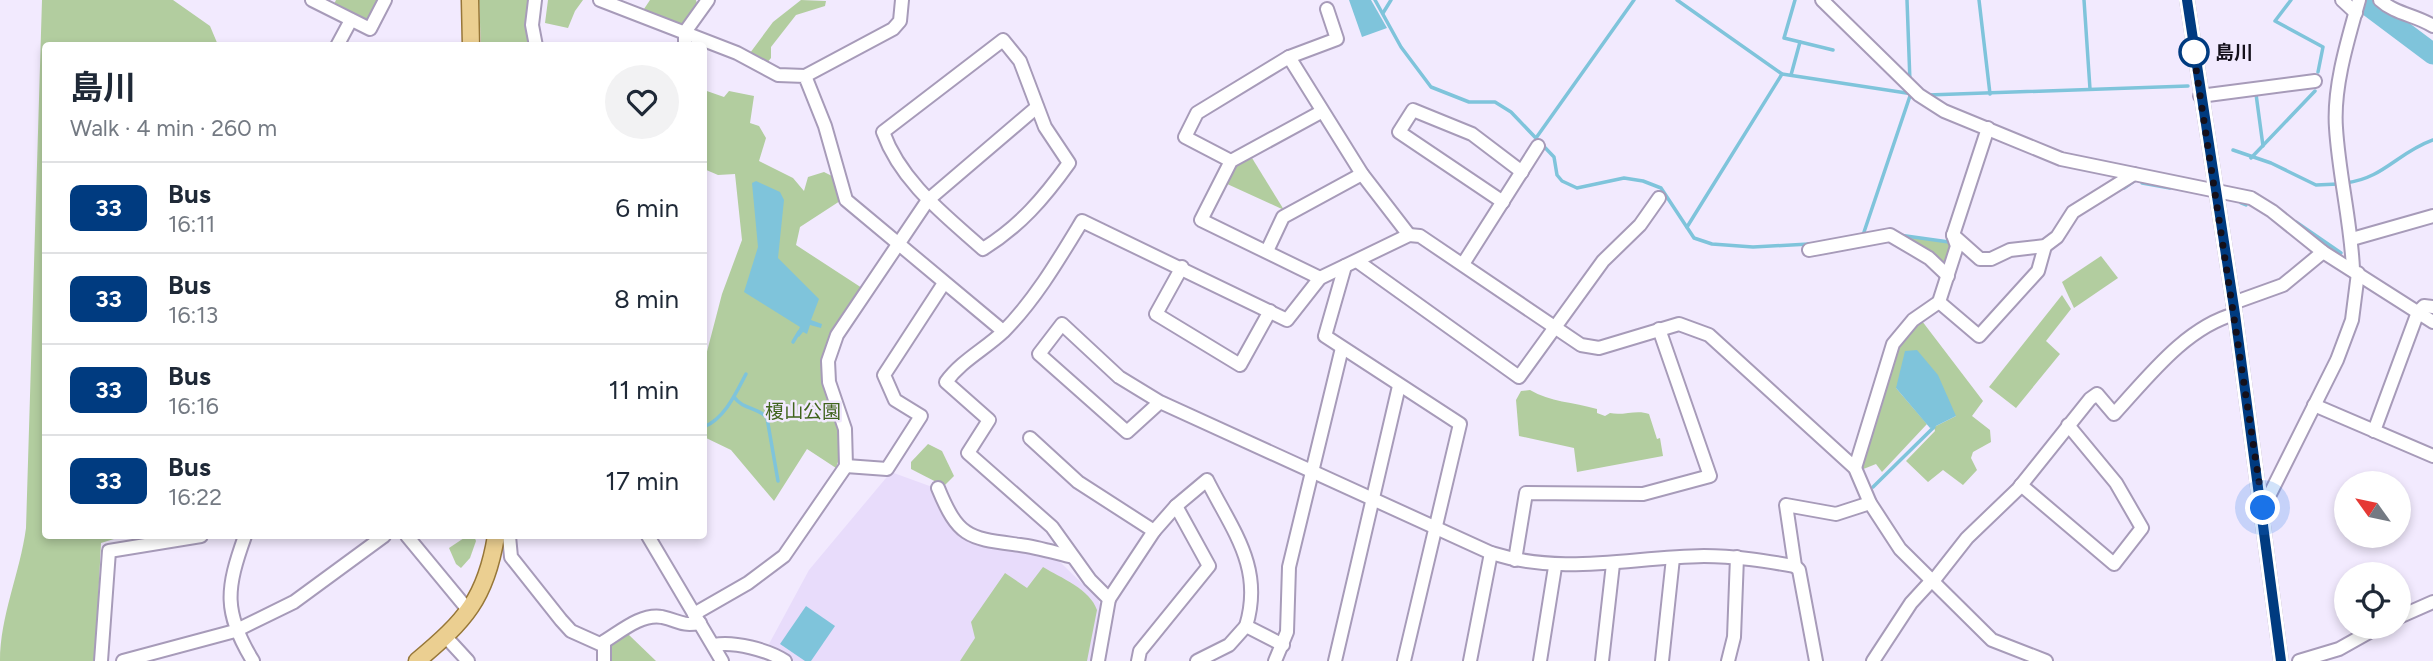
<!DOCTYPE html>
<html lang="en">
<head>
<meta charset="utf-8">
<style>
  :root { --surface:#fff; --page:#f2f2f3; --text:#1f2937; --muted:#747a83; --line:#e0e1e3 }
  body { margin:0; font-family:Figtree,"Noto Sans JP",sans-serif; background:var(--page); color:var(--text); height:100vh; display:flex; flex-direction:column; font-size:26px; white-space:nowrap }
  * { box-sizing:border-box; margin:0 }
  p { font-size:23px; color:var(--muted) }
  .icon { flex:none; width:38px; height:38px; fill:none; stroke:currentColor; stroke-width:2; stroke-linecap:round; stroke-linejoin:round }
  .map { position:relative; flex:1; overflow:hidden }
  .sheet { position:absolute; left:42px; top:42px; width:665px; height:497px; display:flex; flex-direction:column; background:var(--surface); border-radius:7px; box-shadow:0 4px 10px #0003 }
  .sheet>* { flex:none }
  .badge { padding:0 14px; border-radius:10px; font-size:24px; line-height:46px }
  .needle { width:46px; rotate:303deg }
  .controls { position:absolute; left:2334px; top:471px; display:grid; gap:14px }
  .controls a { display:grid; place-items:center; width:77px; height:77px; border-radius:50%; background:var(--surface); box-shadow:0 4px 10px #0003; font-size:35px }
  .you { position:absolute; width:35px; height:35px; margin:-18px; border:5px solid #fff; border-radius:50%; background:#1a73e8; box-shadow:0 0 0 10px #1a73e833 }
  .map>.badge { position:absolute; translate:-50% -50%; box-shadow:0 0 0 4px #fff }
  .round { display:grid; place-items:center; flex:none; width:74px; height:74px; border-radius:37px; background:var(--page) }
  .headline { display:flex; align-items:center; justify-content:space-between; height:119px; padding:0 28px }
  h1 { font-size:33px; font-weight:700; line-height:52px }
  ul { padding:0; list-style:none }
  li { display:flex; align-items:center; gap:21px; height:91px; padding:0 28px; border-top:2px solid var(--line) }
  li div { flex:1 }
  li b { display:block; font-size:26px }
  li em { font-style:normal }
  li .badge { min-width:77px; font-weight:700; text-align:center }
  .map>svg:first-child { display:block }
</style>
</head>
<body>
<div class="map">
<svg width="2433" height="661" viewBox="0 0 2433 661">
  <rect width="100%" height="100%" fill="#f2eafe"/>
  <path fill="#e8dcfb" d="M891 472 935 488 956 526 1058 560 1098 599 1102 611 1092 661H794L769 644 809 570Z"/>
  <g fill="#b2cd9f">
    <path d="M42 0H173L210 26 218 45 46 46V536H114V539L101 543 95 661H0C0 616 20 573 26 528Z"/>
    <path d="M336 0H380L369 21 364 22 333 6Z"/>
    <path d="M479 0H533L530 43 481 45Z"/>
    <path d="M548 0H583L575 11 568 28 545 23Z"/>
    <path d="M650 0H696L698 7 685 25 679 26 642 12Z"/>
    <path d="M801 0 826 1 825 6 796 15 771 47V58L766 64 750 53 773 22Z"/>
    <path d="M704 90 724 97 729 91 754 96 750 123 759 126 766 138 759 161 793 178 804 191 808 177 824 172 836 178 840 201 800 227 796 245 862 288C845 314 822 340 822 372 822 406 850 432 836 468L807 449 774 501 731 450 704 437V363L722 294 742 240 735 174 718 175 704 169Z"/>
    <path d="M1252 158 1284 210 1225 183 1232 168Z"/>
    <path d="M1894 234 1951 241 1945 269Z"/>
    <path d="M2101 256 2118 278 2074 308 2062 282Z"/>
    <path d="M2062 295 2071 309 2046 341 2060 354 2016 408 1989 387Z"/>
    <path d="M1922 321 1983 401 1972 416 1990 430 1991 442 1973 452 1971 458 1977 470 1963 485 1943 470 1928 482 1906 461 1935 431 1934 427 1956 416 1896 388 1927 424 1882 472 1876 464 1861 470 1897 345Z"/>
    <path d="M1530 390C1550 402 1573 402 1597 409V413L1605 416 1610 413C1623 416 1637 409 1649 414L1657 439 1660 438 1663 456 1577 472 1574 448 1519 436 1516 400 1521 391Z"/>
    <path d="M928 444 942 451 954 476 944 486 911 469V462Z"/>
    <path d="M467 536H474L476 541 470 558 461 568 456 564 449 548Z"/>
    <path d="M1043 567C1061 578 1090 589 1097 610L1087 661H960L975 638 971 622 1005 573 1027 588Z"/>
    <path d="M625 633 629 635 656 661H606L607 642Z"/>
  </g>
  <g fill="#7fc4db">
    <path d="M1349 0H1371L1387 28 1362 37Z"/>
    <path d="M756 181 780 192 784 200 778 258 819 299 811 320 822 324 821 328 810 325 807 334 803 332 799 337 796 335 800 327 744 292 758 247 752 183Z"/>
    <path d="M1917 350 1938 375 1956 416 1934 427 1930 428 1896 388 1905 351Z"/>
    <path d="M806 606 835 626 811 661H805L780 644Z"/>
  </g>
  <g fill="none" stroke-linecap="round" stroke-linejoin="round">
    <g stroke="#7fc4db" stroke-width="3.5">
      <path d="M1375 0 1401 47 1431 87 1469 102H1495L1511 112 1554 157 1557 175 1562 181 1577 188 1624 178 1643 181 1661 188 1694 238 1712 244 1753 247 1809 244"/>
      <path d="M1677 0 1782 74 1913 94"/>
      <path d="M1795 0 1784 38 1833 50"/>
      <path d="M1907 0 1910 82"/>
      <path d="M1979 0 1990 94"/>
      <path d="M2084 0 2090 89"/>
      <path d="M2291 0 2275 21 2323 47 2318 72"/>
      <path d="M1383 13 1391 0"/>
      <path d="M1791 75 1800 42"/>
      <path d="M2256 94 2263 146"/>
      <path d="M1928 95 2188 86"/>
      <path d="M1536 138 1634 0"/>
      <path d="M2233 150 2271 163 2316 185 2338 184"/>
      <path d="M2251 158 2315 91"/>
      <path d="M2142 183 2170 188"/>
      <path d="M2346 183C2384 178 2397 153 2433 140"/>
      <path d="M2124 188 2134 181"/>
      <path d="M2241 203 2246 205"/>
      <path d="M2296 222 2341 253"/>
      <path d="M1687 227 1782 74"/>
      <path d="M1863 235 1911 93"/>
      <path d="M1899 235 1949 242"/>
      <path d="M793 342 799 332"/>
      <path d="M734 397C743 410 759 407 767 418L778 481"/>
      <path d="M704 427C725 418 736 393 746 374"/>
      <path d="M1873 487 1934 427"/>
    </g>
    <path stroke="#7fc4db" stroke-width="21" d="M2361 0 2433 54"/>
    <defs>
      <g id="minor">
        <path d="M312 0 370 29 385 0"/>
        <path d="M535 0 532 25 536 46"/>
        <path d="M600 0 737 53 778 75 805 76 825 126 846 200 1003 331"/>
        <path d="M1822 0 1919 95 1944 111 2061 159 2251 198 2272 211 2323 252 2433 322"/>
        <path d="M2187 0 2235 314 2281 661"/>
        <path d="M2342 0 2356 13"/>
        <path d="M2380 0C2395 14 2416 15 2433 26"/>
        <path d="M1003 40 1020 61 1045 127 1069 163C1044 198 1020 226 983 249 945 215 901 182 883 132Z"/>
        <path d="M337 46 351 20"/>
        <path d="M685 46V32L708 0"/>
        <path d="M1289 57 1337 39 1327 9"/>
        <path d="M805 76 893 29 900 21 902 0"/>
        <path d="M2200 96 2315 81"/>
        <path d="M1231 161 1185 137 1197 113 1289 57 1362 174 1409 235"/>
        <path d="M1503 202 1399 132 1413 110 1472 134 1522 172"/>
        <path d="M1953 235 1980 259H1991L2010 250 2045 246 2057 237 2073 212 2134 174"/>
        <path d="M2352 239 2433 216"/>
        <path d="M1809 250 1890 235 1929 258 1948 276"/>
        <path d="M1267 251 1283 217 1362 174"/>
        <path d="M1357 261 1519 377 1603 261 1640 225 1659 198"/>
        <path d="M1463 264 1538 146"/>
        <path d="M1345 266 1325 336 1460 424 1404 661"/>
        <path d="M1182 267 1156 314 1240 365 1270 311"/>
        <path d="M2353 269C2351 222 2339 176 2336 128 2333 87 2348 39 2359 0"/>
        <path d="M1320 278 1201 220 1231 161 1321 112"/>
        <path d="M1939 302 1979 336 2038 271 2045 246"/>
        <path d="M2233 303 2283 285 2323 252"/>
        <path d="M1160 402 1127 432 1039 354 1062 324 1119 377 1160 402 1491 553C1565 576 1630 557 1704 556 1735 556 1765 561 1795 566"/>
        <path d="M2314 405 2433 456"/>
        <path d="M2374 431 2418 312 2424 306 2433 307"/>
        <path d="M1030 438 1078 482 1154 531 1176 506 1207 480C1232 530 1264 567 1246 626L1283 645"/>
        <path d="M846 466 887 469 921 416 895 400 884 375 944 283"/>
        <path d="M1855 468 1893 344 1913 320 1939 302 1957 246 1953 235 1988 128"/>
        <path d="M2021 485 2114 564 2142 528 2116 483 2068 425"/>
        <path d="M938 488C959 539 969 538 1020 545 1037 547 1056 553 1073 557"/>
        <path d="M2263 508 2337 360 2352 320 2358 273"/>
        <path d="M245 536C226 589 223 612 253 661"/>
        <path d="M407 536 469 611"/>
        <path d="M509 536 511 557 561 620 571 631 600 644C618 634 640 613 662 617 680 621 680 626 700 623"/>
        <path d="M648 536 722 661"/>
        <path d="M1515 560 1526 493 1643 494 1710 476 1659 329"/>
        <path d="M1934 580 1967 538 2018 489 2090 399 2097 394 2114 414C2148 377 2186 327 2235 314"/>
        <path d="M1109 599 1154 531"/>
        <path d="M694 614 748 583 784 556 846 466 845 429 829 382 828 361 837 335 928 200 1037 107"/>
        <path d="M2399 617 2433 602"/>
        <path d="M445 636 468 661"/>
        <path d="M604 642V661"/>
        <path d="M714 645C734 641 768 650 785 661"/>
        <path d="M101 661 109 551 201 536"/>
        <path d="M123 661 235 631 294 602 384 536"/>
        <path d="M1098 661 1109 599 1090 580 1052 527 968 453 989 420 946 382C961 361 985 349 1003 332 1035 300 1059 259 1082 221L1287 320 1320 278 1409 235 1420 236 1581 345 1599 348 1679 324 1709 335 1855 468 1870 503 1900 549 1992 640 2046 661"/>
        <path d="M1138 661 1140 651 1209 566 1176 506"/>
        <path d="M1197 661 1229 645 1246 626"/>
        <path d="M1275 661 1287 632 1289 567 1342 348"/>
        <path d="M1335 661 1399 386"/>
        <path d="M1470 661 1491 553"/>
        <path d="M1540 661 1555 567"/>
        <path d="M1602 661 1613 564"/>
        <path d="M1662 661 1673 558"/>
        <path d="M1728 661 1734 637 1737 557"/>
        <path d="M1816 661 1799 570 1795 566 1786 505 1836 514 1870 503"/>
        <path d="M1873 661 1911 603 1933 579"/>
        <path d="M2299 661 2339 649 2380 626"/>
      </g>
      <g id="major">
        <path d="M470 0 471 46"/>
        <path d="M417 661C465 621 486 598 496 536"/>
      </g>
    </defs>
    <use href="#minor" stroke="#a79bb9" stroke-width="16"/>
    <use href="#major" stroke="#977738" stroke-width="19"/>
    <use href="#minor" stroke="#fff" stroke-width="12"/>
    <use href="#major" stroke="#ebcf91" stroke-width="16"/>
  </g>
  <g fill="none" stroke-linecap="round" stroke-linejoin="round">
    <defs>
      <path id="line" d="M2187 0 2235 314 2281 661"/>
    </defs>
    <use href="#line" stroke="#fff" stroke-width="16"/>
    <use href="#line" stroke="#003b80" stroke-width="10"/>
    <path stroke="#14101b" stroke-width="7" stroke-dasharray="0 12.6" d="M2194 52 2193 49 2263 508"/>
  </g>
  <circle fill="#fff" stroke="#003b80" stroke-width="3.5" cx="2194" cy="52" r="14"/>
  <g text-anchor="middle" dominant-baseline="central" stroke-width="5" stroke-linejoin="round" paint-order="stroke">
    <g font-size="19" font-weight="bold" fill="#14101b" stroke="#f2eafe" text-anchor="start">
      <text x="2215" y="52">島川</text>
    </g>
    <g font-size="19" fill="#40641d" stroke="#f2eafe">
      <text x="803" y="411">榎山公園</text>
    </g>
  </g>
</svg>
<div class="controls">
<a><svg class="needle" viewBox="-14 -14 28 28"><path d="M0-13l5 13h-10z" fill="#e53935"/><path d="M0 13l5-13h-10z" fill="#747a83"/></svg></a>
<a><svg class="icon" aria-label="locate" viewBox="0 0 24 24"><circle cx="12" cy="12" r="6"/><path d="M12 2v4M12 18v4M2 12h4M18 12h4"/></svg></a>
</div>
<div class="you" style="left:2263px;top:508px"></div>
<section class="sheet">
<div class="headline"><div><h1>島川</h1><p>Walk · 4 min · 260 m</p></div><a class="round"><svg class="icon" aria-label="heart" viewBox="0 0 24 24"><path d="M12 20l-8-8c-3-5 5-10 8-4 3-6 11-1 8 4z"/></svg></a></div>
<ul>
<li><span class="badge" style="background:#003b80;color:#fff">33</span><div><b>Bus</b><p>16:11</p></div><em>6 min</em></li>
<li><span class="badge" style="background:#003b80;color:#fff">33</span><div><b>Bus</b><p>16:13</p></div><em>8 min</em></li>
<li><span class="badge" style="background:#003b80;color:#fff">33</span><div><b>Bus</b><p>16:16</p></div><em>11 min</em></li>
<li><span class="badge" style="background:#003b80;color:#fff">33</span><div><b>Bus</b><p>16:22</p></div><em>17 min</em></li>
</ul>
</section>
</div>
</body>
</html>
